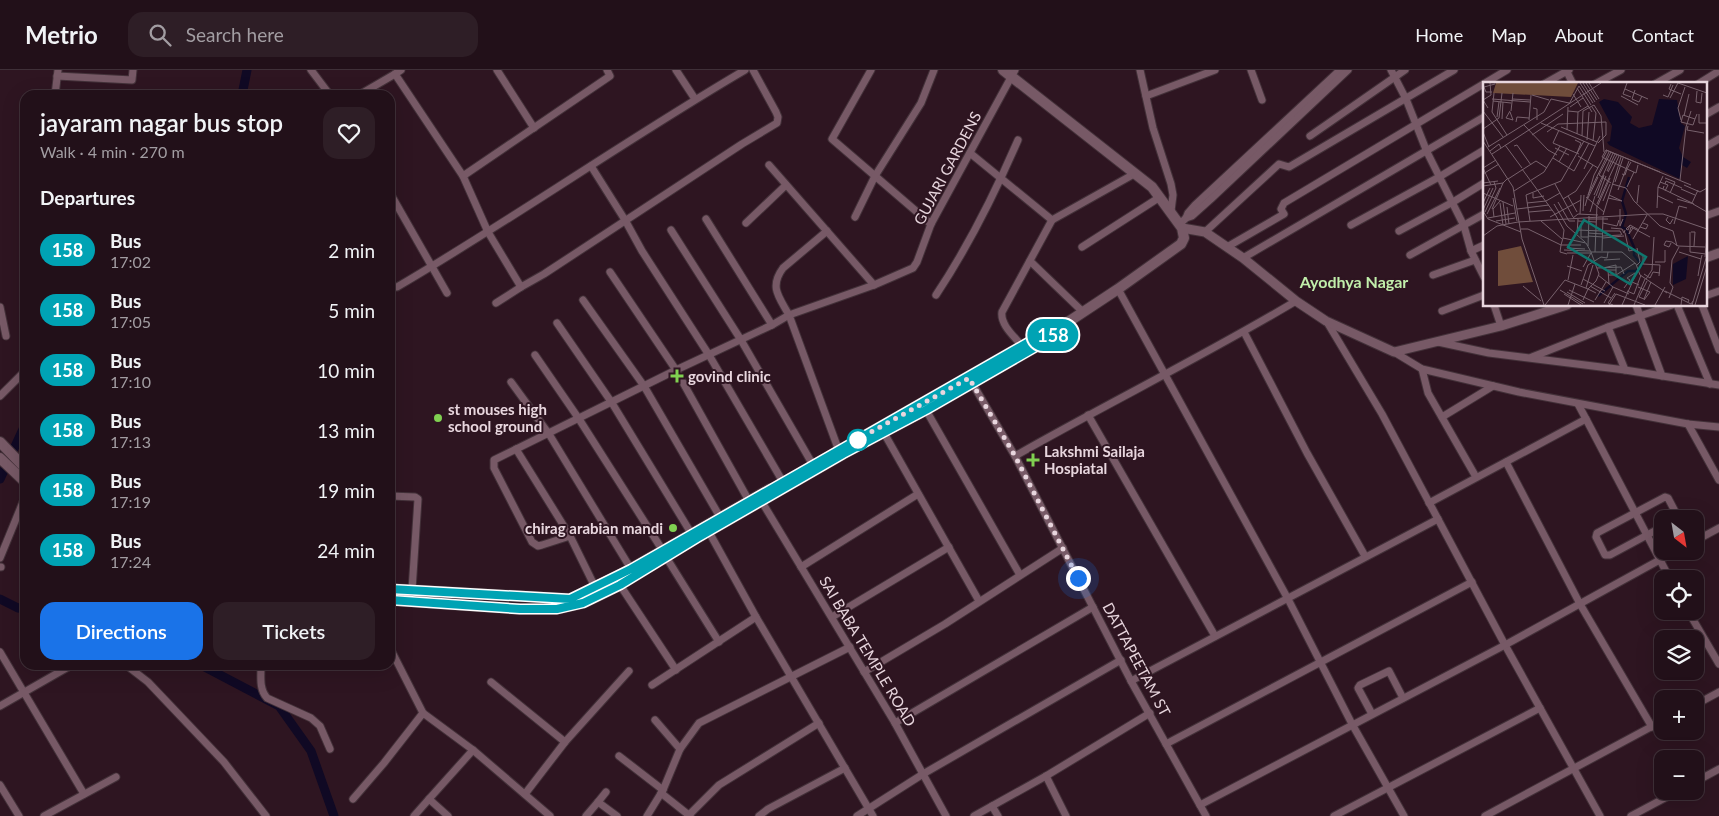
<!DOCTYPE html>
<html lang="en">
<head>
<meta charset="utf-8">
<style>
  :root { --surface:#221019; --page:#2e1e26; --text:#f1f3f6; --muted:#a29da2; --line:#3f3038; --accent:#1a73e8 }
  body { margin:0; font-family:Lato,sans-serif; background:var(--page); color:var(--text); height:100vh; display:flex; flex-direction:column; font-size:19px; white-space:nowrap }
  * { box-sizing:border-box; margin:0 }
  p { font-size:16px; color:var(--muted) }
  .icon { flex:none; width:28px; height:28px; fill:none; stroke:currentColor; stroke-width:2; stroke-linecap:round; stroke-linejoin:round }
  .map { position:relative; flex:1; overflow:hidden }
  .details { position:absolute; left:20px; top:20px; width:375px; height:580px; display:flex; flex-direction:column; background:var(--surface); border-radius:15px; box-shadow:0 5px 20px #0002,0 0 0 1px var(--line) }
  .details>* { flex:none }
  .badge { padding:0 10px; border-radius:16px; font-size:18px; line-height:32px }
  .needle { width:32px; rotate:149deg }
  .buttons { position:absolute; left:1654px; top:440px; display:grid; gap:10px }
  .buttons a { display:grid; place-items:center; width:50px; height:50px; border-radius:10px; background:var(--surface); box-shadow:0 5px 20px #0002,0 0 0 1px var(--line); font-size:25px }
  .you { position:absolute; width:25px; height:25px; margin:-12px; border:4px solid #fff; border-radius:50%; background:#1a73e8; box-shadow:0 0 0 8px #1a73e833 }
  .map>.badge { position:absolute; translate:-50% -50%; box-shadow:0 0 0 2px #fff }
  h2 { padding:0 20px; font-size:19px; line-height:45px }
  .round { display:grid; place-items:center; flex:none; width:52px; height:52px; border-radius:15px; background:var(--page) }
  .summary { display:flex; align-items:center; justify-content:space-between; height:85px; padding:0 20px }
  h1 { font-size:24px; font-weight:600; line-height:38px }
  .button { display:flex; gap:10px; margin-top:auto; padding:10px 20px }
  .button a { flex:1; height:58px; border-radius:15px; background:var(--accent); color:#fff; font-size:20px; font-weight:600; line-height:58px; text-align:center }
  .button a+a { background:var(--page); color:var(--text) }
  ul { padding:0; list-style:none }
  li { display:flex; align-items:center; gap:15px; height:60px; padding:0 20px }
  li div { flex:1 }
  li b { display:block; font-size:19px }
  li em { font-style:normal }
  li .badge { min-width:55px; font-weight:700; text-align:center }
  header { display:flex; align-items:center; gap:30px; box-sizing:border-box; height:70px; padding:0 25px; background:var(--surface); border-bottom:1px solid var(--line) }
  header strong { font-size:24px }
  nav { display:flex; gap:28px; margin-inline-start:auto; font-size:18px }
  .search { width:350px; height:45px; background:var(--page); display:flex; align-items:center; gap:12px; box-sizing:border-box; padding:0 18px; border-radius:15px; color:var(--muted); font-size:19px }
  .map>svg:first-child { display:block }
</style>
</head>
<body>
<header>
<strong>Metrio</strong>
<div class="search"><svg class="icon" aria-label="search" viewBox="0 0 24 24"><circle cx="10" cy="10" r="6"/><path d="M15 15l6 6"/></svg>Search here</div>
<nav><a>Home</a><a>Map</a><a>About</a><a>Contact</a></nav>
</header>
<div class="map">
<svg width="1719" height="746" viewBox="0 0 1719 746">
  <rect width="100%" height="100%" fill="#2e1521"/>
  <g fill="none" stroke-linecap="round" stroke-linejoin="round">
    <g stroke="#100924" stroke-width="9">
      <path d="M242 25 247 0"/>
      <path d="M0 409 25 355"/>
      <path d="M0 529 18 538 25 539"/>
      <path d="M201 595 279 636 311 681 334 746"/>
    </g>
    <defs>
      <g id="minor">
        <path d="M311 0 330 25"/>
        <path d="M401 0 395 4 463 106 488 162 521 217 544 204 742 74 777 53 778 47 776 42 753 0"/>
        <path d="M497 0 534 58"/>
        <path d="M676 0 695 29"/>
        <path d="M871 0 832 69 931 154"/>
        <path d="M1140 0 1153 58 1171 114 1173 125 1171 141"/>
        <path d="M1251 0 1262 30"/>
        <path d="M1391 0 1406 29 1427 82 1464 156 1471 181 1484 207"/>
        <path d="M1566 0 1573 14"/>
        <path d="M57 6 132 10 133 0"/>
        <path d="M1544 14 1569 0"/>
        <path d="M1595 14 1621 0"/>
        <path d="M1655 14 1680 0"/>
        <path d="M1698 14 1719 1"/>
        <path d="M55 25 58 0"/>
        <path d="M359 25 395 4"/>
        <path d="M1146 26 1215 0"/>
        <path d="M1705 45 1719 37"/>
        <path d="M1310 66 1405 0"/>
        <path d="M1705 77 1719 69"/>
        <path d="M970 83 1052 150"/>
        <path d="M769 95 874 215"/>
        <path d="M591 96 625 150 642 181 709 285 783 412"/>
        <path d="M463 106 610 6 607 0"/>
        <path d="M390 123 447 223"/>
        <path d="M1705 146 1719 141"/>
        <path d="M855 147 875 106 921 33 934 0"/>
        <path d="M1186 148 1188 143 1195 135 1340 0"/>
        <path d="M706 149 772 255"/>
        <path d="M746 153 786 115"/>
        <path d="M1180 154 1186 148 1192 146 1211 129 1348 0"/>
        <path d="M1351 155 1439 107 1484 80"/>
        <path d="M671 160 741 270 813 395"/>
        <path d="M1399 161 1453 132 1484 113"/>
        <path d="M1205 162 1279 94 1289 97 1454 0"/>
        <path d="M1082 177 1160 127"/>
        <path d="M1227 177 1284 144 1281 139 1284 133 1507 0"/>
        <path d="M1471 181 1484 175"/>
        <path d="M1410 185 1484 144"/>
        <path d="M1243 188 1484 47"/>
        <path d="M1030 191 1083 242"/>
        <path d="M610 202 676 300 749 431"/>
        <path d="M1433 205 1475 190"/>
        <path d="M390 217H397C515 148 627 69 745 0"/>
        <path d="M1118 219 1288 529 1352 654 1404 746"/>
        <path d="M936 225C968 177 995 123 1018 70"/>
        <path d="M1705 226 1719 221"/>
        <path d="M583 230 644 316 720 447"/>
        <path d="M496 233 521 217"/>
        <path d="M1494 235 1501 256"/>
        <path d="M1636 235 1662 306"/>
        <path d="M1677 235 1710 314"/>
        <path d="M1702 235 1719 280"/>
        <path d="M0 237 6 266"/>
        <path d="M1442 241 1484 225"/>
        <path d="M1327 252 1382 344 1505 575 1600 746"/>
        <path d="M557 253 612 333 691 463"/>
        <path d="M1608 257 1625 300"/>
        <path d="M1244 262 1307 383 1365 486"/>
        <path d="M1438 272 1489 283 1625 300 1719 315"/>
        <path d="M1022 276C1015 267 1000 255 1002 242L1052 150 1134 104"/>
        <path d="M1394 282 1422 299 1519 322 1688 354 1719 357"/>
        <path d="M535 285 579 349 663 481"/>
        <path d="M1532 287 1608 257 1672 235"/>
        <path d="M1422 299 1428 323 1476 407"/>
        <path d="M971 311 1015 386 1131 611 1206 746"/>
        <path d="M511 312 549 364 631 499"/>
        <path d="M0 326 25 301"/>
        <path d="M1578 334 1586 349"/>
        <path d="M926 340 1020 505"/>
        <path d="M1088 345 1215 566"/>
        <path d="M1442 347 1493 316"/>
        <path d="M1688 354 1719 410"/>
        <path d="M884 363 979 531"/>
        <path d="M516 379 570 466 595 517"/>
        <path d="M839 381 789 245 874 215 913 198 917 192 931 154 1015 0"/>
        <path d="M1015 386C1108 333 1204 286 1296 231"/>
        <path d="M1506 392 1580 534 1652 657"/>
        <path d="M390 426 415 427 418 429 412 520"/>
        <path d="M762 432 895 653 946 746"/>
        <path d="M1429 433 1586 349 1670 509"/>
        <path d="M1662 457 1610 485H1605L1596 467 1597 463 1665 427 1668 428 1678 447V449"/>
        <path d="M709 462 756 547 873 746"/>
        <path d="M570 466 542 475 538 476 532 472 494 398V390L676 300 772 255 789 245C779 227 769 217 783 198L827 161"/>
        <path d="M1695 471 1719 458"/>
        <path d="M666 487 719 572"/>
        <path d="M0 488 25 427"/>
        <path d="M0 497H1"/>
        <path d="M801 497 918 424"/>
        <path d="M620 515 676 600"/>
        <path d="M1688 541 1719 594"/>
        <path d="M832 547 949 477"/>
        <path d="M390 578 423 643"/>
        <path d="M0 582 84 724"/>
        <path d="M126 595 148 612 224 692 266 746"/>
        <path d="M261 595C261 607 259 619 267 628L311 648 320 656 330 679"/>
        <path d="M864 602 945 554 1063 478"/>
        <path d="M1131 611 1438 449"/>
        <path d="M491 612 565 672"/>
        <path d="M652 615 756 547"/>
        <path d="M1695 635 1719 622"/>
        <path d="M0 636 70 596"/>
        <path d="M1372 644 1358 618 1360 615 1389 601 1403 628"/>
        <path d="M655 650 680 679"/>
        <path d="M895 653 1093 537"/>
        <path d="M1166 674 1472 512"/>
        <path d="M619 686 663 720"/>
        <path d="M1046 706 1066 746"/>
        <path d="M1695 712 1719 699"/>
        <path d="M0 715 19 746"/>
        <path d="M661 723 690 746"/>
        <path d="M525 724 565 672 629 601"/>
        <path d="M353 729 384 693 423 643 473 680 550 746"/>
        <path d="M429 729 473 680"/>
        <path d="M598 732 606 722"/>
        <path d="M1200 735 1505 575 1676 481"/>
        <path d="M992 736 998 746"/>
        <path d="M44 746 116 707"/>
        <path d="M414 746 429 729 448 746"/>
        <path d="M586 746 598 732 617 746"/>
        <path d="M647 746 663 720 680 679 699 653 850 577"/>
        <path d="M688 746 719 715 819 653"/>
        <path d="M759 746 768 739 845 698"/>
        <path d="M857 746 923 704 1121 590"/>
        <path d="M974 746 1046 706 1150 643"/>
        <path d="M1334 746 1540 638"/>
        <path d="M1485 746 1662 651"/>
        <path d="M1631 746 1678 721"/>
      </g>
      <g id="tertiary">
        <path d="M1182 158 1205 162 1243 188 1296 231 1326 251 1394 282 1501 256 1567 235"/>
        <path d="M1705 188 1719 183"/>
      </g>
      <g id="secondary">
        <path d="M866 365 1048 261 1053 262"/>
        <path d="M0 372 25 398"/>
        <path d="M0 388 25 412"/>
        <path d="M390 519 570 529 615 508 770 419"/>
        <path d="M390 530 520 539H557L583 533 620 515 697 468 843 384 926 340 1053 267V262L1118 219 1181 174 1184 168 1182 158 1152 117 1003 0"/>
      </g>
    </defs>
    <use href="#minor" stroke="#433139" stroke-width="9"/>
    <use href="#tertiary" stroke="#433139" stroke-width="11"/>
    <use href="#secondary" stroke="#433139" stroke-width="12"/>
    <use href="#minor" stroke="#775966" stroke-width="7"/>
    <use href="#tertiary" stroke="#775966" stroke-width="9"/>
    <use href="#secondary" stroke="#775966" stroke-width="10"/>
  </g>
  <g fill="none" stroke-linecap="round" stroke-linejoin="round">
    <defs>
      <path id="line" d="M390 519 570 529 631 499 1048 261 1053 262V267L926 340 843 384 697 468 620 515 583 533 557 539H520L390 530"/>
    </defs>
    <use href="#line" stroke="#fff" stroke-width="11"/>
    <use href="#line" stroke="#00a3b4" stroke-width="8"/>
    <path stroke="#e8d6de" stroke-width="5" stroke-dasharray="0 9" d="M858 370 853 372 969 308 1015 386 1078 508"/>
  </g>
  <g fill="#80d051" stroke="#2e1521" stroke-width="2">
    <path d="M674.5 298.5h5v5h5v5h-5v5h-5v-5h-5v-5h5z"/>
    <circle cx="438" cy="348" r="5"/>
    <path d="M1030.5 382.5h5v5h5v5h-5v5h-5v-5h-5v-5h5z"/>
    <circle cx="673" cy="458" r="5"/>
  </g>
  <circle fill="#fff" stroke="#00a3b4" stroke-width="2.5" cx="858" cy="370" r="10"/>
  <g text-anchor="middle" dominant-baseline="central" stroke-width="4" stroke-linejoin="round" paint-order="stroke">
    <g font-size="15" fill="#e8d6de" stroke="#2e1521">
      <text transform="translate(947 98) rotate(-62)">GUJARI GARDENS</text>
      <text transform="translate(868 581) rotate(59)">SAI BABA TEMPLE ROAD</text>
      <text transform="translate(1137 589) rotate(62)">DATTAPEETAM ST</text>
    </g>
    <g font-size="15" font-weight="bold" fill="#e8d6de" stroke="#2e1521" text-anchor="start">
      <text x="688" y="306">govind clinic</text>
      <text x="448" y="339">st mouses high<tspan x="448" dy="17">school ground</tspan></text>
      <text x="1044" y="381">Lakshmi Sailaja<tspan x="1044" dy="17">Hospiatal</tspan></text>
      <text x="663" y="458" text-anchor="end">chirag arabian mandi</text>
    </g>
    <g font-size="16" font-weight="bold" fill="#c1eeab" stroke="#2e1521">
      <text x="1354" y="211">Ayodhya Nagar</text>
    </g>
  </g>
  <g transform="translate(1483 12)">
    <rect width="224" height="224" fill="#2e1521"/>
    <path d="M13 1H95L88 15 10 11ZM38 164 50 200 15 204V169Z" fill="#704d3b"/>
    <path d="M121 17 135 20 149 35 147 41 156 46 169 43 176 17 194 18 198 41 202 44 196 66 200 75 208 80 204 86 199 83 197 97 126 63 124 60 127 59 129 44 116 20ZM205 174 203 197 190 203V182Z" fill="#100924"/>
    <path fill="none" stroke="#100924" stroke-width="2.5" d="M115 214 145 189H153L159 183 151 173V165L143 147 139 145 143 132 139 119 146 95"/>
    <path fill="none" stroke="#78626d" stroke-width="1" d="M97 1 110 21M100 1 112 20M103 1 114 18M106 1 116 17M144 1 140 12 148 15M195 1 224 11M188 2 186 7 198 12M94 6 109 30M142 7 165 17M152 8 149 17 156 20 159 14M214 9 213 20 218 21 219 11M9 10H3L1 5 12 2M11 11 9 30 24 53M90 12 98 25M49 13 66 18M180 13 185 15 190 3M138 14 155 23M187 16 195 1M9 17 47 20M29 17 47 18M10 19 28 21M86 22 96 4 108 23M87 25 100 16M109 25 113 31 110 59M5 26 0 18 8 13 7 1M50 26 54 27V38M0 29 20 55M28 29 30 11M85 29 95 30 105 24M100 29 111 23 118 34 121 70M27 30 30 38 23 36 27 29M216 32V41H224M201 34 206 12M14 35 16 20M19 37 20 20M212 37 200 33 198 40 210 43 212 37 214 32M46 38 48 13M198 38 195 26 202 5M33 40 34 35 46 36M58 41 112 64M41 43 65 68 74 73M205 44 204 48 221 51M78 45 114 60M0 47 16 36 19 11M76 48 70 61 96 72M84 48 85 25M0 50 6 65M64 50 75 42 123 40V53L115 61M94 52 95 30M49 53 80 32M99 54 100 29M92 58 98 61 94 71M104 58 106 30M0 59 30 105 39 157 61 223M22 63 39 86M31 64 34 63 48 83M5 65 61 30 68 17 86 21M72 66 86 73M123 68 177 90M7 69 16 62 18 66M128 70 116 93 128 101M9 72 118 1M95 74 115 86M70 76 91 89 106 61M76 80 84 66M148 80 144 87 119 75 123 68 208 103M0 86 8 103M0 86 13 78M39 87 72 132 81 148 80 156M101 87 117 54M124 89 132 72M125 90 134 73M0 92 16 82M139 92 142 93 144 87 153 91 155 83M180 94 175 105 180 107 181 104M182 96 192 100 187 111M25 97 53 79 64 86M197 98 203 45 208 29M132 100 140 76M177 100 185 103 182 109M0 101 15 99M72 102 90 135M129 102 143 106 151 119 177 144 190 149 194 164M182 102 183 99 199 106M201 103 217 110 224 106M0 104 20 101 24 97M144 105 151 90M180 107 209 121 215 108M198 107 212 113M135 108 146 79M31 109 61 90 77 64M0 111 30 124M50 111V116L61 114M105 113 126 70M111 113 130 71M85 114 94 130M113 114 121 93M175 114 190 121M103 115 121 130M30 116 34 139M105 116 115 95M115 116 123 94M125 116 139 119 126 113M80 117 93 109 110 83M194 117 211 122M120 119 127 102M20 120 23 142M75 120 86 139H92M0 121 7 106M17 121 20 143M44 121 63 119 77 111M154 121 156 103M71 122 84 144 102 160M114 122 136 74M210 122 224 130M115 123 127 96M102 124 111 93 124 69M24 125 26 142M174 126 175 105M9 127 20 101M34 127 66 123M137 127V144L140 137M0 128 10 106M0 129 5 137 38 150M100 129 101 113M2 130 13 106 11 100M46 130 69 128M107 130 112 114M4 132 17 106M97 132 98 113M120 133 138 75M11 135 10 127 17 119M67 135 98 118M185 135 183 138 187 142 190 137M5 136 32 131M90 136 95 132 115 133M106 137H125M13 139 32 136M47 139 43 113 78 99 101 59M58 139 79 157M95 139 113 140M120 141 134 144 136 138M98 142V155H105M191 142 196 124 204 126M147 143 143 147 145 148 147 143 156 148M157 145 163 147 165 143 160 141M128 146 139 147 141 151 142 148M150 146 148 145 146 152 150 146 167 155M38 147H45L78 163 80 156 103 161 108 170M94 148 120 149M120 149H137L139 153M207 150V170L223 172M208 150H212L211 164M105 151 120 152M142 151 146 169 150 168M94 152 95 137M0 154 14 144 35 140 167 132H180L224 147M105 154 120 155M120 154 138 153M120 156 141 154M150 157 164 133M188 161 186 165 181 163 183 159 189 160 195 164 222 165M105 164 106 134M84 166 102 167M154 166 157 180 154 183M81 168 107 169M119 169 120 135M112 170 114 123M196 170 218 177 219 173M84 171H108M84 172 77 170 78 163H98M160 174V182L177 183 176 194M222 175 224 155M121 178 137 177M172 180H182V168M84 184 99 189M100 185 108 171M114 186 138 185 141 192M120 186 133 183V193H125M153 192 149 200 156 203M161 192 167 196 170 190 177 191M115 193 130 205 146 212M133 193 152 181M215 194 218 177M100 197 122 209M163 197 169 188 171 155M85 198 90 173M164 199 156 215 161 217 168 200M187 201 189 178 196 165M126 202 125 188H133M98 203 105 183 118 175 124 176 125 170M40 204 58 219M107 204 128 216M155 205 167 210 161 218M103 206 110 183M141 206 147 198 144 196 152 191M77 208 100 222M86 208 111 220M144 209 151 212 158 193M182 209 208 222 210 219M84 210 102 221M81 212 98 223M186 216 190 205 187 201M100 218 105 207 113 211M112 218 123 200M121 221 130 205M62 223 82 198 105 207 113 199 116 192 108 170H139L153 182 157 193 184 211M85 223 92 202M126 223 133 212 162 223M130 223 125 221 132 211M139 223 149 201M151 223 162 197M172 223 182 205M198 223 199 215 206 218 205 220M209 223 224 173M212 223 224 184"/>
    <path fill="#0f766e" fill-opacity="0.15" stroke="#0f766e" stroke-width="2.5" d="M101 138 163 175 147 202 85 165Z"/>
    <rect width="224" height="224" fill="none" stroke="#e8d6de" stroke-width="2.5"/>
  </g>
</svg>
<div class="buttons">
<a><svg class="needle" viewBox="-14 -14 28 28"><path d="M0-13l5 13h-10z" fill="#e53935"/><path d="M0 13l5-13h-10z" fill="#a29da2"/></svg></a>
<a><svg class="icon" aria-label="locate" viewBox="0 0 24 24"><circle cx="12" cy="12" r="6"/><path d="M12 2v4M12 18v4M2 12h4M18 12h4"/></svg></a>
<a><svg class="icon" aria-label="layers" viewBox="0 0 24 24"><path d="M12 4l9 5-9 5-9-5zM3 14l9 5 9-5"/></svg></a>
<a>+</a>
<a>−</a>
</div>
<div class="you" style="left:1078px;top:508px"></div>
<b class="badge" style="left:1053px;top:265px;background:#00a3b4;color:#fff">158</b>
<section class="details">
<div class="summary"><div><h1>jayaram nagar bus stop</h1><p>Walk · 4 min · 270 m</p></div><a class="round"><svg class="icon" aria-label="heart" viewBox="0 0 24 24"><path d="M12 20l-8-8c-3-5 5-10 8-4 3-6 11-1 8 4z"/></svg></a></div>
<h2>Departures</h2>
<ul>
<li><span class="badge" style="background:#00a3b4;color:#fff">158</span><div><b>Bus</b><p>17:02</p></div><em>2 min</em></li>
<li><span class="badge" style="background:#00a3b4;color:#fff">158</span><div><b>Bus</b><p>17:05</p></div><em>5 min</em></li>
<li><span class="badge" style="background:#00a3b4;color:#fff">158</span><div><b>Bus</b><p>17:10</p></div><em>10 min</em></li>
<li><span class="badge" style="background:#00a3b4;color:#fff">158</span><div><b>Bus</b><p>17:13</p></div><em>13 min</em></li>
<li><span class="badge" style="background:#00a3b4;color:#fff">158</span><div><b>Bus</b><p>17:19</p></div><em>19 min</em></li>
<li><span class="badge" style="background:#00a3b4;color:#fff">158</span><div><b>Bus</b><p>17:24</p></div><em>24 min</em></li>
</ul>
<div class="button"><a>Directions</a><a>Tickets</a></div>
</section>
</div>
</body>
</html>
